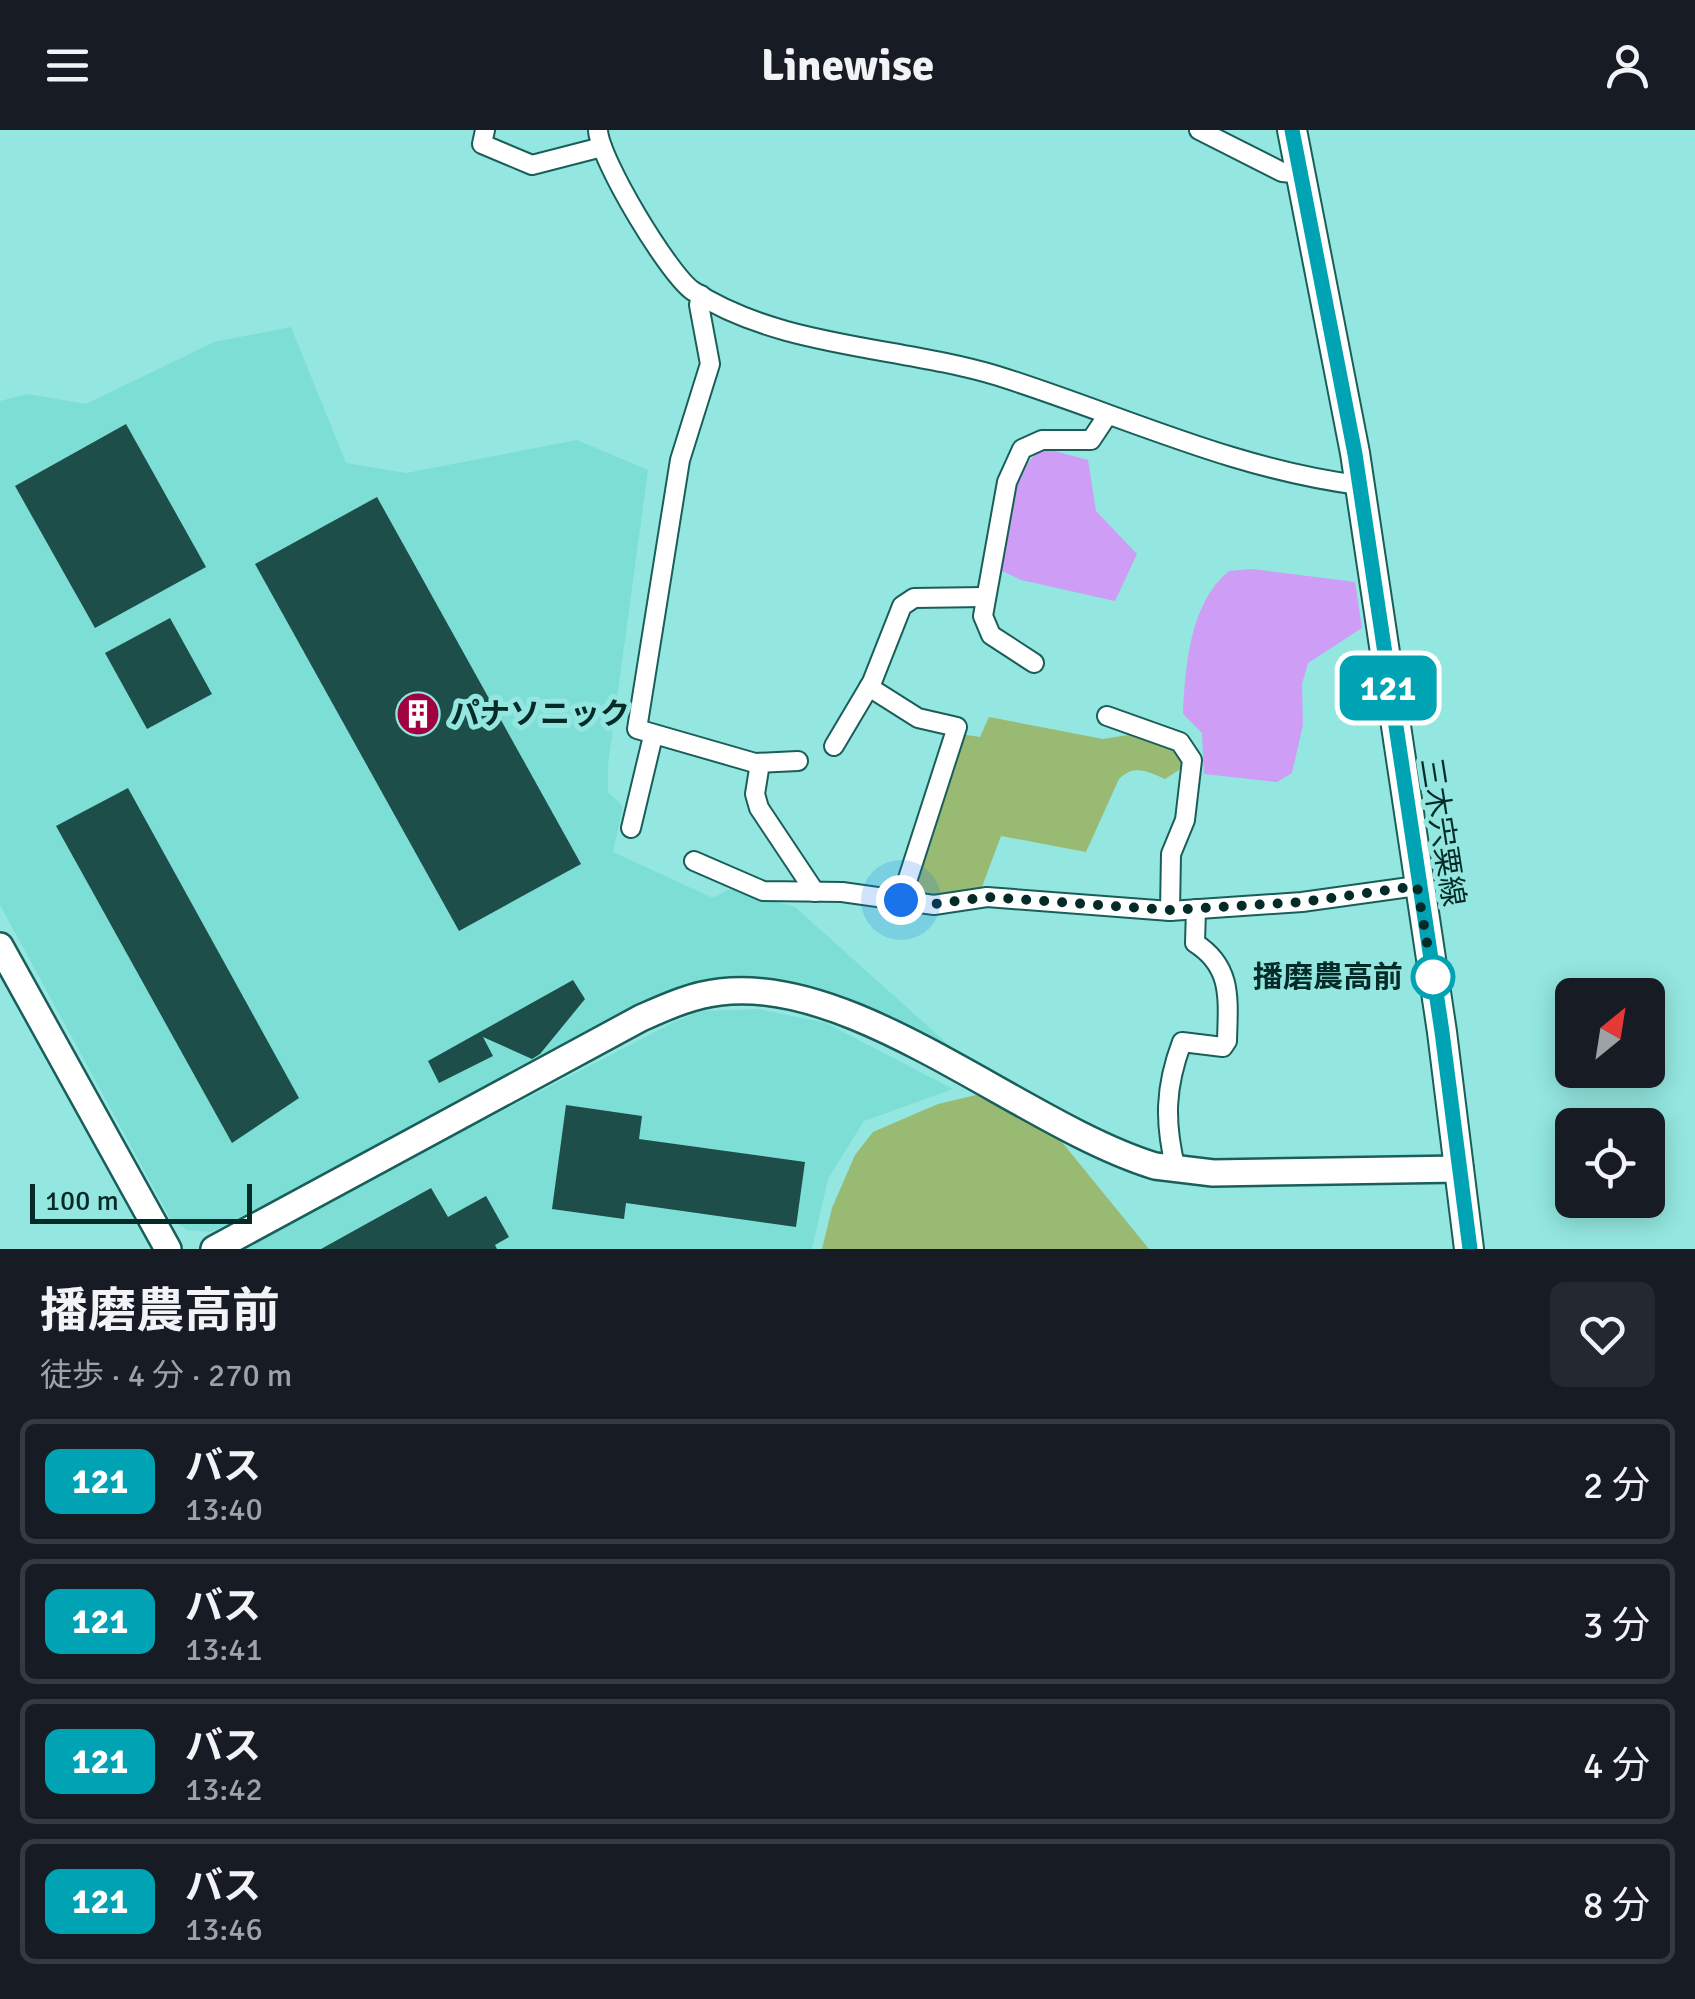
<!DOCTYPE html>
<html lang="ja">
<head>
<meta charset="utf-8">
<style>
  :root { --surface:#171b24; --page:#242831; --text:#f1f3f6; --muted:#9ea1a6; --line:#363941 }
  body { margin:0; font-family:Signika,"Noto Sans JP",sans-serif; background:var(--page); color:var(--text); height:100vh; display:flex; flex-direction:column; font-size:38px; white-space:nowrap }
  * { box-sizing:border-box; margin:0 }
  p { font-size:32px; color:var(--muted) }
  .icon { flex:none; width:55px; height:55px; fill:none; stroke:currentColor; stroke-width:2; stroke-linecap:round; stroke-linejoin:round }
  .map { position:relative; height:1119px; overflow:hidden }
  .sheet { display:flex; flex-direction:column; background:var(--surface); flex:1 }
  .sheet>* { flex:none }
  .badge { padding:0 20px; border-radius:15px; font-size:35px; line-height:65px }
  .needle { width:65px; rotate:30deg }
  .controls { position:absolute; left:1555px; top:848px; display:grid; gap:20px }
  .controls a { display:grid; place-items:center; width:110px; height:110px; border-radius:15px; background:var(--surface); box-shadow:0 5px 25px #0003; font-size:50px }
  .scale { position:absolute; left:30px; bottom:25px; width:222px; box-sizing:border-box; padding-left:10px; border:5px solid #052b28; border-top:0; font-size:28px; line-height:35px; white-space:nowrap; color:#052b28; -webkit-text-stroke:8px #93e7e0; paint-order:stroke }
  .you { position:absolute; width:50px; height:50px; margin:-25px; border:8px solid #fff; border-radius:50%; background:#1a73e8; box-shadow:0 0 0 15px #1a73e833 }
  .map>.badge { position:absolute; translate:-50% -50%; box-shadow:0 0 0 5px #fff }
  .round { display:grid; place-items:center; flex:none; width:105px; height:105px; border-radius:15px; background:var(--page) }
  .head { display:flex; align-items:center; justify-content:space-between; height:170px; padding:0 40px }
  h1 { font-size:48px; font-weight:700; line-height:75px }
  ul { padding:0; list-style:none }
  li { display:flex; align-items:center; gap:30px; height:125px; margin:0 20px 15px; padding:0 20px; border:5px solid var(--line); border-radius:15px }
  li div { flex:1 }
  li b { display:block; font-size:38px }
  li em { font-style:normal }
  li .badge { min-width:110px; font-weight:700; text-align:center }
  header { display:flex; justify-content:space-between; align-items:center; height:130px; padding:0 40px; background:var(--surface); font-size:45px; font-weight:700 }
  .map>svg:first-child { display:block }
</style>
</head>
<body>
<header><svg class="icon" aria-label="menu" viewBox="0 0 24 24"><path d="M4 6h16M4 12h16M4 18h16"/></svg>Linewise<svg class="icon" aria-label="person" viewBox="0 0 24 24"><circle cx="12" cy="8" r="4"/><path d="M4 21q1-7 8-7t8 7"/></svg></header>
<div class="map">
<svg width="1695" height="1119" viewBox="0 0 1695 1119">
  <rect width="100%" height="100%" fill="#93e7e0"/>
  <g fill="#7dded6">
    <path d="M291 197 346 333 406 343 577 310 648 340 608 635V662L623 676 613 722 713 768 730 759 795 777 961 926 854 873 773 849 711 852 636 875 264 1079 210 1102 187 1100 170 1088 0 775V271L27 264 86 274 214 212Z"/>
    <path d="M759 879 826 893 953 959 864 991 828 1049 812 1119H236L674 892 701 881Z"/>
  </g>
  <g fill="#99ba72">
    <path d="M989 587 1103 609 1141 603 1184 627 1182 638 1165 649C1147 641 1134 634 1119 649L1086 722 1001 706 980 762C954 761 933 768 907 765L960 604 980 607Z"/>
    <path d="M976 965 1061 1011 1149 1119H822L832 1078 855 1025 873 1002 938 974Z"/>
  </g>
  <g fill="#ce9df5">
    <path d="M1043 318 1088 330 1096 381 1137 424 1115 471 1021 450 1000 440C1006 400 1008 343 1043 318Z"/>
    <path d="M1252 439 1355 452 1362 498 1308 533 1302 554 1303 595 1292 643 1277 652 1204 644 1202 603 1183 584C1185 537 1190 472 1229 441Z"/>
  </g>
  <g fill="#1d4e4a">
    <path d="M126 294 206 437 95 498 15 356Z"/>
    <path d="M377 367 581 734 459 801 255 434Z"/>
    <path d="M170 488 212 564 147 599 105 523Z"/>
    <path d="M128 658 299 968 232 1013 56 696Z"/>
    <path d="M573 850 585 869 540 924 532 929 483 907 493 926 439 953 428 931Z"/>
    <path d="M566 975 642 986 639 1009 805 1032 796 1097 626 1073 624 1089 552 1079Z"/>
    <path d="M431 1058 448 1087 486 1066 509 1107 495 1115 497 1119H321Z"/>
  </g>
  <g fill="none" stroke-linecap="round" stroke-linejoin="round">
    <defs>
      <g id="street">
        <path d="M485 0 482 14 532 35 602 17"/>
        <path d="M598 0C599 29 669 145 693 161 781 218 899 216 998 246 1119 284 1232 339 1359 355"/>
        <path d="M1199 0 1282 42 1302 44"/>
        <path d="M701 165 699 175 710 234 680 330 637 599 755 633 798 631"/>
        <path d="M1034 533 991 505 983 486 1007 352 1022 319 1042 310H1091L1107 286"/>
        <path d="M869 557 918 588 957 597 901 770"/>
        <path d="M1107 586 1180 612 1192 630 1185 690 1171 724 1170 781"/>
        <path d="M834 616 872 552 902 476 914 468 985 467"/>
        <path d="M760 633 755 664 759 678 815 762"/>
        <path d="M631 698 653 606"/>
        <path d="M694 731 763 761 842 762 934 775 987 767 1170 781 1302 772 1417 756"/>
        <path d="M1176 1040C1164 992 1165 957 1182 912L1223 917 1227 911C1228 870 1233 837 1195 813L1196 779"/>
      </g>
      <g id="secondary">
        <path d="M0 816 168 1119"/>
        <path d="M214 1119 641 888C666 877 692 865 720 862 857 845 1024 996 1155 1036L1213 1043 1460 1039"/>
      </g>
      <path id="primary" d="M1292 0 1355 323 1442 902 1469 1119"/>
    </defs>
    <use href="#street" stroke="#1a5e59" stroke-width="22"/>
    <use href="#secondary" stroke="#1a5e59" stroke-width="30"/>
    <use href="#primary" stroke="#1a5e59" stroke-width="32"/>
    <use href="#street" stroke="#fff" stroke-width="18"/>
    <use href="#secondary" stroke="#fff" stroke-width="25"/>
    <use href="#primary" stroke="#fff" stroke-width="28"/>
  </g>
  <g fill="none" stroke-linecap="round" stroke-linejoin="round">
    <defs>
      <path id="line" d="M1292 0 1355 324 1442 902 1470 1119"/>
    </defs>
    <use href="#line" stroke="#fff" stroke-width="22"/>
    <use href="#line" stroke="#00a3b4" stroke-width="15"/>
    <path stroke="#052b28" stroke-width="10" stroke-dasharray="0 18" d="M901 770 934 774 987 767 1170 780 1302 772 1417 756 1433 847"/>
  </g>
  <defs>
    <symbol id="building-disc" viewBox="-11 -11 22 22"><circle r="9.5" fill="#a00140" stroke="#93e7e0"/><path d="M-4-6H4V6H1V3H-1V6H-4ZM-2.5-4.3h1.7v1.8h-1.7ZM.8-4.3h1.7v1.8H.8ZM-2.5-1h1.7V.8h-1.7ZM.8-1h1.7V.8H.8Z" fill="#fff"/></symbol>
  </defs>
  <g fill-rule="evenodd">
    <use href="#building-disc" x="393" y="559" width="50" height="50"/>
  </g>
  <circle fill="#fff" stroke="#00a3b4" stroke-width="5" cx="1433" cy="847" r="20"/>
  <g text-anchor="middle" dominant-baseline="central" stroke-width="10" stroke-linejoin="round" paint-order="stroke">
    <g font-size="30" font-weight="bold" fill="#052b28" stroke="#93e7e0" text-anchor="start">
      <text x="450" y="584">パナソニック</text>
    </g>
    <g font-size="30" fill="#052b28" stroke="#93e7e0">
      <text transform="translate(1442 702) rotate(81)">三木宍粟線</text>
    </g>
    <g font-size="30" font-weight="bold" fill="#052b28" stroke="#93e7e0" text-anchor="end">
      <text x="1403" y="847">播磨農高前</text>
    </g>
  </g>
</svg>
<div class="controls">
<a><svg class="needle" viewBox="-14 -14 28 28"><path d="M0-13l5 13h-10z" fill="#e53935"/><path d="M0 13l5-13h-10z" fill="#9ea1a6"/></svg></a>
<a><svg class="icon" aria-label="locate" viewBox="0 0 24 24"><circle cx="12" cy="12" r="6"/><path d="M12 2v4M12 18v4M2 12h4M18 12h4"/></svg></a>
</div>
<div class="scale">100 m</div>
<div class="you" style="left:901px;top:770px"></div>
<b class="badge" style="left:1388px;top:558px;background:#00a3b4;color:#fff">121</b>
</div>
<section class="sheet">
<div class="head"><div><h1>播磨農高前</h1><p>徒歩 · 4 分 · 270 m</p></div><a class="round"><svg class="icon" aria-label="heart" viewBox="0 0 24 24"><path d="M12 20l-8-8c-3-5 5-10 8-4 3-6 11-1 8 4z"/></svg></a></div>
<ul>
<li><span class="badge" style="background:#00a3b4;color:#fff">121</span><div><b>バス</b><p>13:40</p></div><em>2 分</em></li>
<li><span class="badge" style="background:#00a3b4;color:#fff">121</span><div><b>バス</b><p>13:41</p></div><em>3 分</em></li>
<li><span class="badge" style="background:#00a3b4;color:#fff">121</span><div><b>バス</b><p>13:42</p></div><em>4 分</em></li>
<li><span class="badge" style="background:#00a3b4;color:#fff">121</span><div><b>バス</b><p>13:46</p></div><em>8 分</em></li>
</ul>
</section>
</body>
</html>
